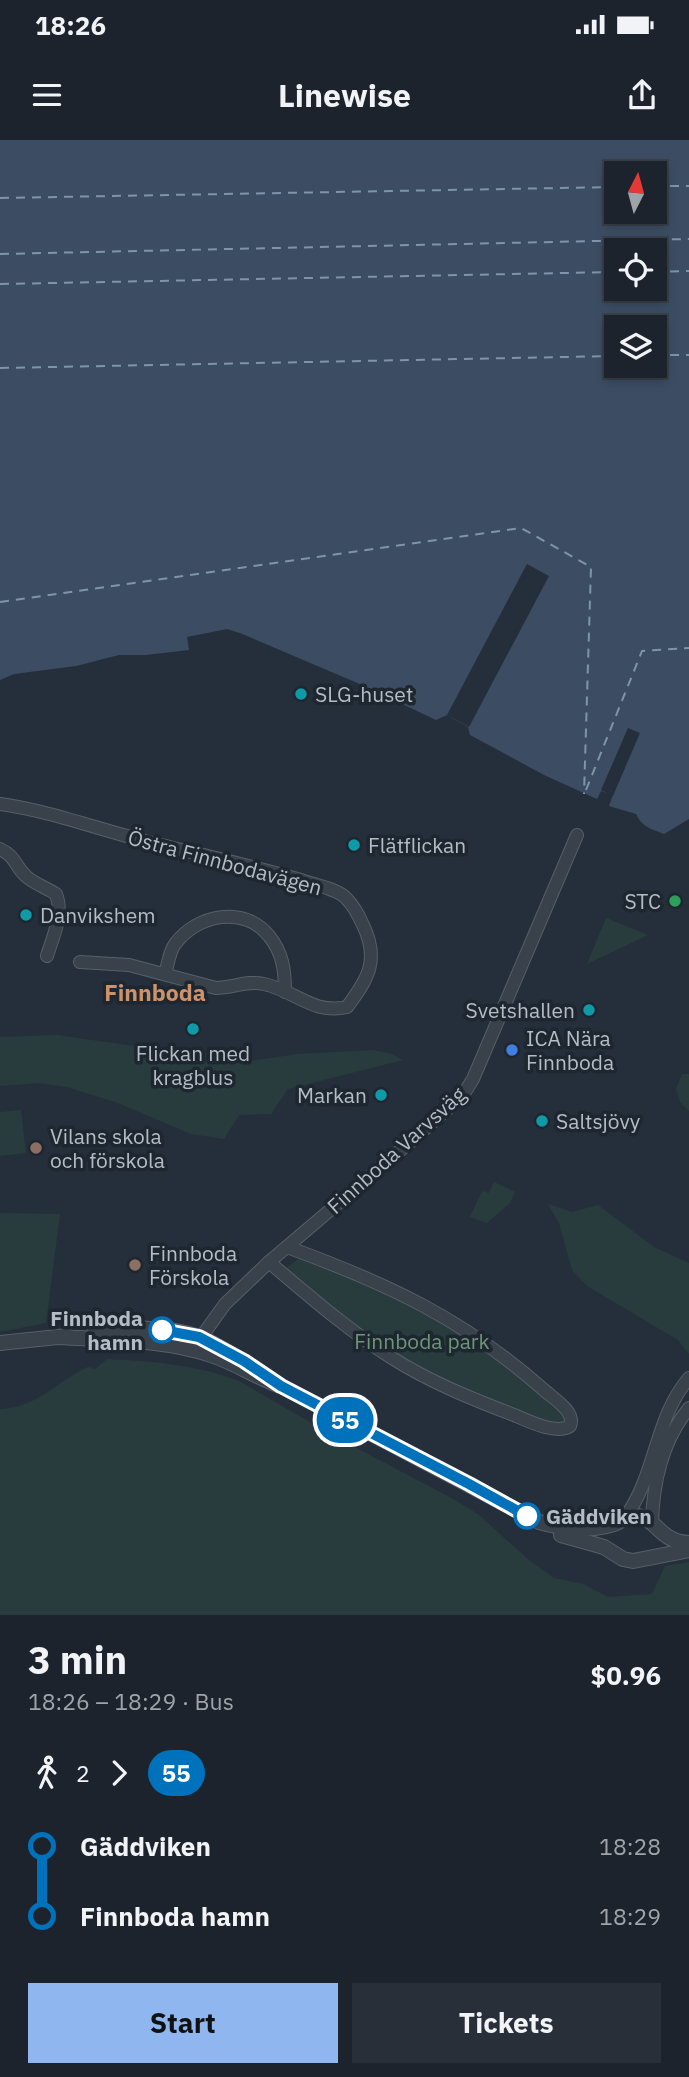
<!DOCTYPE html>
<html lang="en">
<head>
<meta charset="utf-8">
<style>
  :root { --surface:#1c232c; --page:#292f38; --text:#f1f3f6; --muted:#a0a4a9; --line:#3a4048; --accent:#90b6f0 }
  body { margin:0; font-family:"IBM Plex Sans",sans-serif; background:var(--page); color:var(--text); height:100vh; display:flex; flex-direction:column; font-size:26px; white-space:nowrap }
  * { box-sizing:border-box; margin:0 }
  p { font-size:23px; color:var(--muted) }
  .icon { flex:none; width:38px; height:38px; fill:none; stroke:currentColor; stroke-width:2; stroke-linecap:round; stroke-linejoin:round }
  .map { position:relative; height:1475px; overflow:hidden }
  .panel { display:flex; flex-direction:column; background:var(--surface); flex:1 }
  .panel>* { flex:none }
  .badge { padding:0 14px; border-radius:23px; font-size:24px; line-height:46px }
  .needle { width:46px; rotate:6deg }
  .tools { position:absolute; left:604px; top:21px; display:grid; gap:14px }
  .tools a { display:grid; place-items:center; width:63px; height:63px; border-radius:0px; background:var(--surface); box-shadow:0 4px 10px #0003,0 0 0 2px var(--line); font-size:35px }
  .map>.badge { position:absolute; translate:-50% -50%; box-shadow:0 0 0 4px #fff }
  .legs { display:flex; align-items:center; gap:10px; height:77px; padding:0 28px; font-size:23px }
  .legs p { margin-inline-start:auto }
  .head { display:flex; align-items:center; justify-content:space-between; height:119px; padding:0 28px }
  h1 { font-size:38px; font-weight:700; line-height:52px }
  .cta { display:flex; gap:14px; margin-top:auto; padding:14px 28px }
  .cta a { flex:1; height:80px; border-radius:0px; background:var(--accent); color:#111; font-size:28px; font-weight:700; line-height:80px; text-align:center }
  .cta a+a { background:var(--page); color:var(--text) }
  ul { padding:0 28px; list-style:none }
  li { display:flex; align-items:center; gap:24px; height:70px; font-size:26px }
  li i { display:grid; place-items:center; width:10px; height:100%; margin:0 9px; background:currentColor }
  li i::after { content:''; width:18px; height:18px; margin:-9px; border:5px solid; border-radius:50%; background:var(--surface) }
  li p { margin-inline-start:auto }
  li:first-child i { background:linear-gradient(#0000 50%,currentColor 0) }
  li:last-child i { background:linear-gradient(currentColor 50%,#0000 0) }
  .status { display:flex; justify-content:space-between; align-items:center; height:49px; padding:0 35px; background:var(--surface); direction:ltr }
  .status svg { height:19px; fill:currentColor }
  header { display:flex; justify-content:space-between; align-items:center; height:91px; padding:0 28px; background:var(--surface); font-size:32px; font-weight:700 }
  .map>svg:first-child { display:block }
</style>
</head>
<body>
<div class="status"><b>18:26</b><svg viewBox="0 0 49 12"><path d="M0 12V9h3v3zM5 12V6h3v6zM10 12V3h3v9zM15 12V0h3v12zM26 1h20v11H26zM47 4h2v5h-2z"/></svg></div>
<header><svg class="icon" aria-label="menu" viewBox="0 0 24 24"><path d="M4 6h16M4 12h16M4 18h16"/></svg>Linewise<svg class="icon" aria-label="share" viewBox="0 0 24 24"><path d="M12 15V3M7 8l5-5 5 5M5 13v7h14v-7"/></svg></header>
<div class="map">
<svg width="689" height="1475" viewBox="0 0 689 1475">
  <rect width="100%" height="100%" fill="#252f3b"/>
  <g fill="#283c3d">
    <path d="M606 778 648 795 587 824Z"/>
    <path d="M57 895 155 909 196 921 237 923 297 914 373 910 391 914 403 920 288 949 271 974 239 975 224 999 191 994 118 963 67 947 39 943 0 946V897Z"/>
    <path d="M682 934H689V971L680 962 676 949Z"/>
    <path d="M21 970 26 1013 0 1016V972Z"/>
    <path d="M494 1042 515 1052 510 1063 487 1083 470 1077 482 1051 489 1053Z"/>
    <path d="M548 1064 572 1072 598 1065 654 1107 689 1123V1214L678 1200 587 1146 572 1130 559 1083Z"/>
    <path d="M0 1073 60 1074 46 1183 0 1192Z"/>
    <path d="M300 1117C401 1155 489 1202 565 1279L562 1287 466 1253 404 1221 358 1191 286 1129Z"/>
    <path d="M107 1219C150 1221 198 1225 239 1241L334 1296 457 1361 479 1375 529 1420 554 1438 583 1444 608 1457 652 1454 665 1426 689 1422V1475H0V1269C37 1268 57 1241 88 1227L95 1229Z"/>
  </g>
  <path fill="#3c4d63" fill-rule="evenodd" d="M0 0H689V679L664 694C651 689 642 687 636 674L609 666 613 655 601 651 597 659 544 635 470 595 468 587 447 575 436 580 362 545 240 493 227 489 187 497 189 510 146 515H119L76 526 14 534 0 540ZM616 33H654V72H616ZM616 110H654V149H616ZM616 187H654V226H616Z"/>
  <g fill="#252f3b">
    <path d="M527 424 549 436 469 587 447 575Z"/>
    <path d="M628 588 640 593 613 656 601 650Z"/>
  </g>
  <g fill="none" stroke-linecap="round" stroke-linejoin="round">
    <g stroke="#7e93ac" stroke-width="2" stroke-dasharray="9 7" stroke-linecap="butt">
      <path d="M654 46H689"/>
      <path d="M0 58 616 47"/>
      <path d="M0 114 689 99"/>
      <path d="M654 132 689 131"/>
      <path d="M0 144 616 132"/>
      <path d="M654 215H689"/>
      <path d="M0 228 616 216"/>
      <path d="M0 462 521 388 591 427 584 654"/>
      <path d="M586 650 642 511 689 508"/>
    </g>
    <defs>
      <g id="minor">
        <path d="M0 664C50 671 97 689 145 701 197 714 250 725 301 740 314 745 336 748 346 758 353 765 359 776 363 785 380 820 368 839 347 867 313 875 294 850 264 844 247 840 233 848 216 848L129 825 80 822"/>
        <path d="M0 709C17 717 14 726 27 737 35 744 47 748 56 754 64 775 53 796 47 816"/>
        <path d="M165 834C168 825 169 812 175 804 197 774 245 765 269 796 283 813 285 831 285 852"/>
        <path d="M269 1122C309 1156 348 1190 392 1218 430 1242 472 1259 514 1275 528 1281 556 1295 570 1286 576 1272 554 1259 544 1250 464 1179 386 1143 287 1107"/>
        <path d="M197 1203 225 1164 269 1122 409 1003 463 955 473 939 577 695"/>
        <path d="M626 1376C656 1335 655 1277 689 1238"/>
        <path d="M652 1383C653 1341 662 1301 689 1268"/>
      </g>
      <g id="tertiary">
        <path d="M94 1193C128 1188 166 1185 199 1197 211 1201 222 1209 233 1215"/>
        <path d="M59 1197C109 1200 163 1199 211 1215 236 1223 257 1238 281 1246L539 1382C565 1389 587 1392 614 1384 623 1381 627 1373 638 1376 657 1379 660 1402 689 1403"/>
        <path d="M0 1203 67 1196"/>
        <path d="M561 1395 604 1407 623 1419 633 1421 689 1410"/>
      </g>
    </defs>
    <use href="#minor" stroke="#575f69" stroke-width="14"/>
    <use href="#tertiary" stroke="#575f69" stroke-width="16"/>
    <use href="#minor" stroke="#39414b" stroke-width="12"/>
    <use href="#tertiary" stroke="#39414b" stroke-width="14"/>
  </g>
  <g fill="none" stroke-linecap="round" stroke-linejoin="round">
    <defs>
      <path id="line-1" d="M162 1190 199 1197 244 1221 281 1246 469 1344 527 1376"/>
    </defs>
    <use href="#line-1" stroke="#fff" stroke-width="16"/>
    <use href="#line-1" stroke="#0072bc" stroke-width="10"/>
  </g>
  <g fill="#0f9aa8" stroke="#1e2630" stroke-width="2.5">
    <circle cx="301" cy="554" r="7"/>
    <circle cx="354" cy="705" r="7"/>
    <circle cx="26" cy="775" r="7"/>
    <circle cx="589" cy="870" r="7"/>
    <circle cx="193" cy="889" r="7"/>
    <circle cx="381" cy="955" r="7"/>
    <circle cx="542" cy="981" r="7"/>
  </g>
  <circle fill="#2e9e5b" stroke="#1e2630" stroke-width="2.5" cx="675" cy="761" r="7"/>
  <circle fill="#3f7fe0" stroke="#1e2630" stroke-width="2.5" cx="512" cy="910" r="7"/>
  <g fill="#8d6e63" stroke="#1e2630" stroke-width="2.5">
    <circle cx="36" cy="1008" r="7"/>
    <circle cx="135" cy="1125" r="7"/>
  </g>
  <g fill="#fff" stroke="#0072bc" stroke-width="3.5">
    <circle cx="162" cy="1190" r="12"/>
    <circle cx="527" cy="1376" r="12"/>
  </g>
  <g text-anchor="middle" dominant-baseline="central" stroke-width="7" stroke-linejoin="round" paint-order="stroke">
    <g font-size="21" fill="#b4bcc7" stroke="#1e2630" text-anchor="start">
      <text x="315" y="554">SLG-huset</text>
      <text x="368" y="705">Flätflickan</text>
      <text x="661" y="761" text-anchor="end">STC</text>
      <text x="40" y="775">Danvikshem</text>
      <text x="575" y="870" text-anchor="end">Svetshallen</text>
      <text x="526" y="898">ICA Nära<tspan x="526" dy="24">Finnboda</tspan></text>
      <text x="193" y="913" text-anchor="middle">Flickan med<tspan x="193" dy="24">kragblus</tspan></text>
      <text x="367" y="955" text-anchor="end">Markan</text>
      <text x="556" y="981">Saltsjövy</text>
      <text x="50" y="996">Vilans skola<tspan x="50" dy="24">och förskola</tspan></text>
      <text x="149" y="1113">Finnboda<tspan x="149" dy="24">Förskola</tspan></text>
    </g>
    <g font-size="21" fill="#b4bcc7" stroke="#1e2630">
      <text transform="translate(225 722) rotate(15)">Östra Finnbodavägen</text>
      <text transform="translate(396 1010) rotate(-42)">Finnboda Varvsväg</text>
    </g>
    <g font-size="21" font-weight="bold" fill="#b4bcc7" stroke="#1e2630" text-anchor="end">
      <text x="143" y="1178">Finnboda<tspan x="143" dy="24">hamn</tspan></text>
      <text x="546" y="1376" text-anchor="start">Gäddviken</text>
    </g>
    <g font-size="21" fill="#6d9676" stroke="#1e2630">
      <text x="422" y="1201">Finnboda park</text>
    </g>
    <g font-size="23" font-weight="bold" fill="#cc936a" stroke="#1e2630">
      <text x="155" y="852">Finnboda</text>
    </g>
  </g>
</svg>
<div class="tools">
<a><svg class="needle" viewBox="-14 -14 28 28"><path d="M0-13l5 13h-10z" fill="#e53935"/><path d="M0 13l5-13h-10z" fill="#a0a4a9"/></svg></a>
<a><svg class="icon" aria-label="locate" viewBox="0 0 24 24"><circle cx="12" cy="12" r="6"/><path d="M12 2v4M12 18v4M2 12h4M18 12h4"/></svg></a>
<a><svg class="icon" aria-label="layers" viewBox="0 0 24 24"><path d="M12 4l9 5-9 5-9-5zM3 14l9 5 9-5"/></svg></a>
</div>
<b class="badge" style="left:345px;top:1280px;background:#0072bc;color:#fff">55</b>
</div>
<section class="panel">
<div class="head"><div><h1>3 min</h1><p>18:26 – 18:29 · Bus</p></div><b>$0.96</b></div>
<div class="legs"><svg class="icon" aria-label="walk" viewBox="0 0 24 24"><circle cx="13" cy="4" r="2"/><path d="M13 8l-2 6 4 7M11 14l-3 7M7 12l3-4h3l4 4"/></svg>2<svg class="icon" aria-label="forward" viewBox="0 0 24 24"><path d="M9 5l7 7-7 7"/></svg><b class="badge" style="background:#0072bc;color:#fff">55</b></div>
<ul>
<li><i style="color:#0072bc"></i><b>Gäddviken</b><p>18:28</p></li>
<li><i style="color:#0072bc"></i><b>Finnboda hamn</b><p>18:29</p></li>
</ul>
<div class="cta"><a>Start</a><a>Tickets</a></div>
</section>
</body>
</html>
